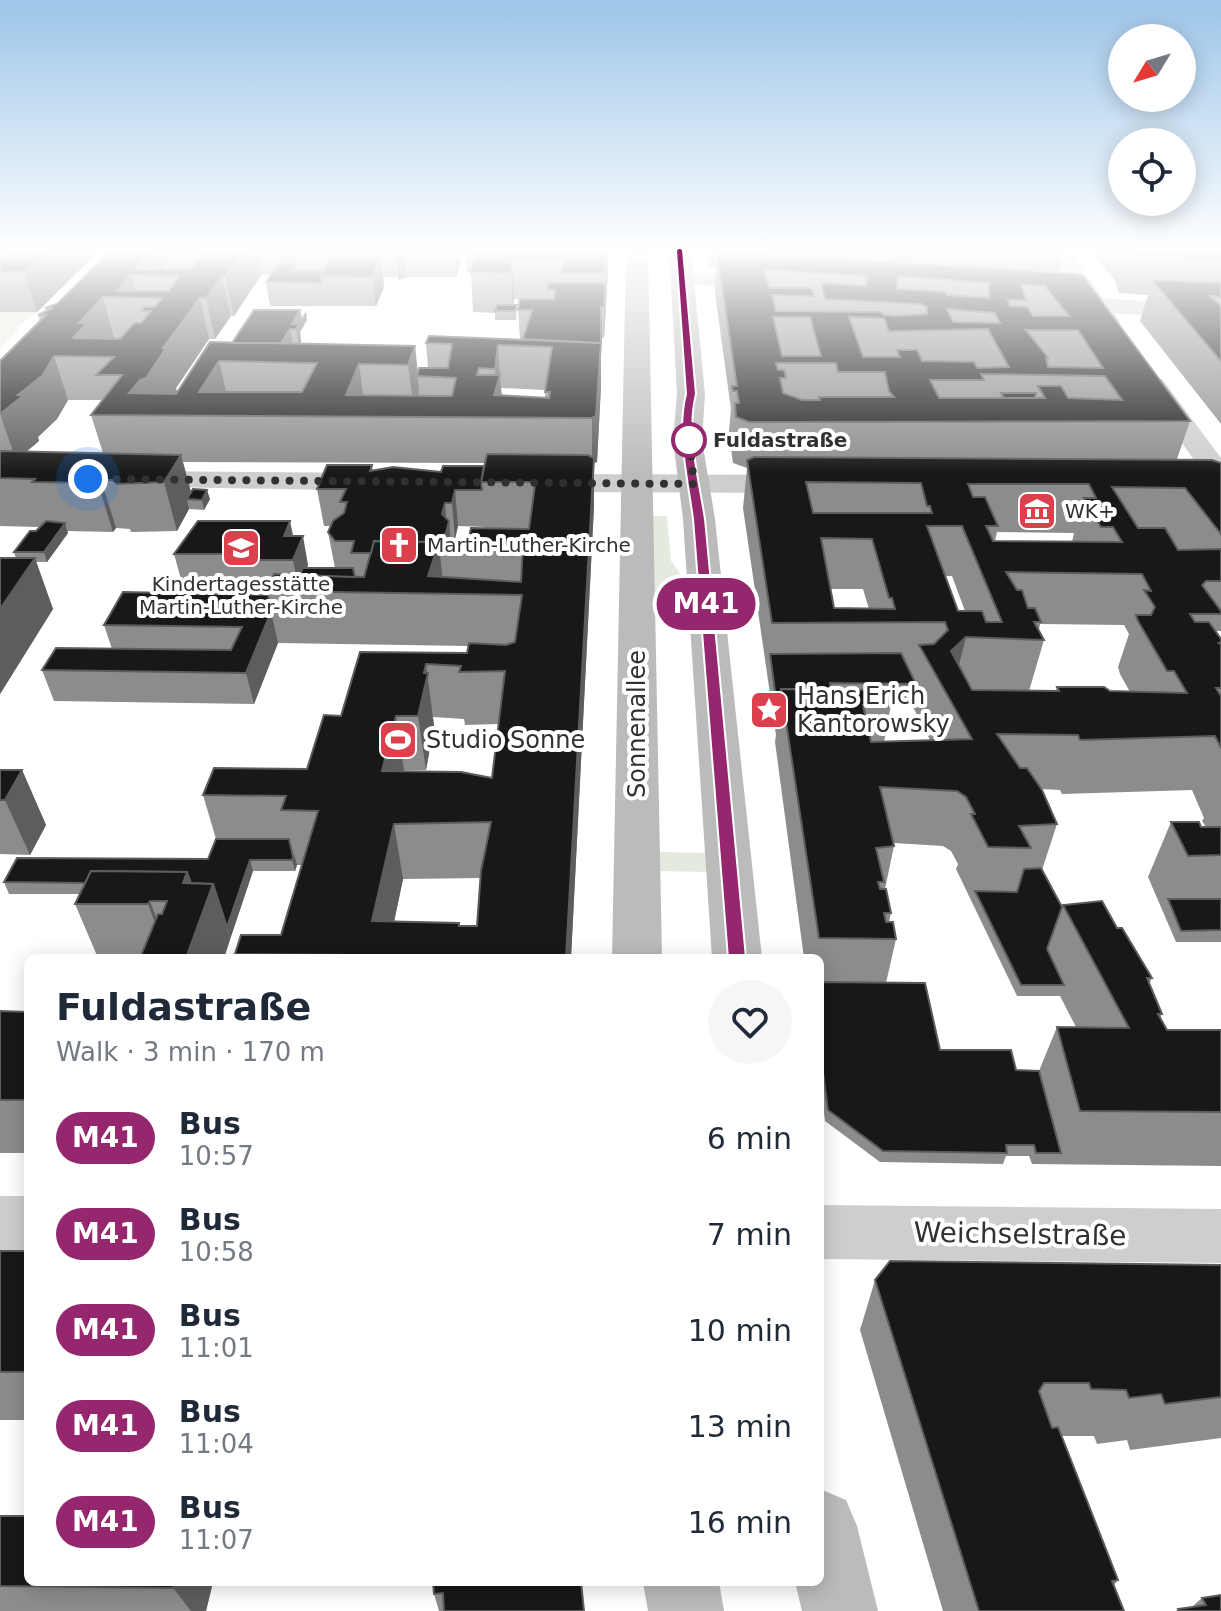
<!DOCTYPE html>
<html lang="en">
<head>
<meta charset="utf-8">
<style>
  :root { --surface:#fff; --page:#f6f6f7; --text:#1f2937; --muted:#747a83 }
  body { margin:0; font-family:"DejaVu Sans",sans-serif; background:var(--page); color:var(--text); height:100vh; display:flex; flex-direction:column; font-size:30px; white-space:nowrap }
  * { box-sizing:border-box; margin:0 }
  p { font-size:26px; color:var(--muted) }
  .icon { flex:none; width:44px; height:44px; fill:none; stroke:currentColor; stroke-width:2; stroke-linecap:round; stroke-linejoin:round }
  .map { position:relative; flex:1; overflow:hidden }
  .side { position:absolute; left:24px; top:954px; width:800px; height:632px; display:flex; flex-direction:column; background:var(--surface); border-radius:12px; box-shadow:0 4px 20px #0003 }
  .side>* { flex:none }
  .badge { padding:0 16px; border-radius:26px; font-size:28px; line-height:52px }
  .needle { width:52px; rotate:232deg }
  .controls { position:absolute; left:1108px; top:24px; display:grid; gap:16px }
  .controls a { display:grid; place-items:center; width:88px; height:88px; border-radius:50%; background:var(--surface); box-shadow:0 4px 20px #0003; font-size:40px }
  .you { position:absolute; width:40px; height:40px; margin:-20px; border:6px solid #fff; border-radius:50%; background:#1a73e8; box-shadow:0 0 0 12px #1a73e833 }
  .map>.badge { position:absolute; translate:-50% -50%; box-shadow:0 0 0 4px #fff }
  .round { display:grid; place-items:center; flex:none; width:84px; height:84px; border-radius:42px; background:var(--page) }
  .summary { display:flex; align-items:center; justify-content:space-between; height:136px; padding:0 32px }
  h1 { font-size:38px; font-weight:700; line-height:60px }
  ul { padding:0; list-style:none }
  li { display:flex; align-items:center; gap:24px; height:96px; padding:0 32px }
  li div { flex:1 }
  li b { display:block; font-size:30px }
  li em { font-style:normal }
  li .badge { min-width:88px; font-weight:700; text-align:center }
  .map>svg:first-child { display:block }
</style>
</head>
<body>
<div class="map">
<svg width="1221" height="1611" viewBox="0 0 1221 1611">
  <rect width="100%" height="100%" fill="#fff"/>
  <g fill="#e5eade">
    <path d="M0 312H37L16 328 19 329 0 348Z"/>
    <path d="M653 516H667L671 561 687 583 692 604H653Z"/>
    <path d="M657 852 707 853 708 872 658 871Z"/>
  </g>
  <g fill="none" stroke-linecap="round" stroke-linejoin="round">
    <g fill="#cecece" fill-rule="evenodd">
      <path d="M1048 250H1068L1103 298 1221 307V321L1114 313 1120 321 1116 326H1100L1089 311 1042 306 1039 301 1042 296H1080Z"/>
      <path d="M682 272 773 277 784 284 773 291 674 283 671 278Z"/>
      <path d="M1154 377 1163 380 1221 458V487L1211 484 1141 385 1145 380Z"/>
      <path d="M129 471 379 473 389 476 394 482 389 488 379 491 119 486 114 480 119 474Z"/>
      <path d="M537 474 803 475 813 478 818 484 813 490 803 493 537 492 527 489 522 483 527 477Z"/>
      <rect x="0" y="1196" width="28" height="54"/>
      <path d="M820 1205 1221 1209V1263L820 1259Z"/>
    </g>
    <g fill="#bbb" fill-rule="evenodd">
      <path d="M626 250H648L662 958H612Z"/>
      <path d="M669 250H691L705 394 702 440 715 519 762 958H712L683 519 673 440 677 394Z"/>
      <path d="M820 1489 846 1500 857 1526 878 1611H802L795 1582H820Z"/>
      <path d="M643 1582H719L724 1611H648Z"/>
    </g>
  </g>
  <g fill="#8c8c8c" fill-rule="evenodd">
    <path d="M0 250H100L37 312H0Z"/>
    <path d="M111 250H609L604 338H601V386L597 462 594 463V506L571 958H236L235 954 281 935 302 865H297L295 871H253L224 958H98L75 904 80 894H9L4 882 208 859 216 839 203 795 307 769 341 716 360 652 467 653 468 646 278 643 254 704 54 701 42 670 112 649 104 625 268 595 267 590H259L258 584 182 583 174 554 293 536 308 565 307 568H335L328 532 331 526H324L317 489 372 465 373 471 441 472 484 466 485 463 183 462 191 492 210 499 204 510 189 509 177 531 131 532 130 529 116 528 113 532 67 531 68 533 47 562H36L53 609 0 694V558H16L14 552 39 527 0 526V361L40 321 38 315 46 311 45 308 57 304ZM459 255H466L467 272H471L473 312 495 313V320H516L517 305H514V299L547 298 518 310 520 339 426 343 428 368 418 372 415 346 300 344 301 341 300 332 307 320 232 343 177 392 176 388 209 339H215L231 316H234L261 275H271L266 282 270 306H376L384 287 383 277H398L399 280 407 277H456L460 265ZM501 388 545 390V398L502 396ZM68 400H103L91 415 103 453 26 452 39 441 38 437 57 419ZM458 526 485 527V528L468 542 451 541 450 539H455ZM433 717 464 719 465 725 499 724 492 778 404 771V770H426L434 726ZM481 878 477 926H460L459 923 394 922 403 879Z"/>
    <path d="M708 250H1064L1059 273 1190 421 1177 459 1221 463V631H1216L1221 639V942H1176L1148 877 1171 822 1206 827 1202 821 1204 818 1192 790 1062 794 1060 790 1041 789 1057 824 1042 870 1062 907 1063 905 1117 928 1152 978 1149 984 1162 1014 1160 1018 1167 1030H1221V1166L1032 1164 1029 1156H1006L1003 1164 880 1162 825 1121 820 1078V958H804L775 742 776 735 743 508 747 468 733 463 731 449 732 436H729V431L731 409 715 293 716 268 709 266ZM997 532 1074 533 1072 542 995 541ZM945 576H952L965 611H958ZM831 589H863L869 609 834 608ZM1040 624 1124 625 1129 634 1118 667 1120 674 1130 692 1057 687 1056 691H1029L1044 640 1039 630ZM891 705H912L930 740 884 742ZM894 843 943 846 951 851 958 864 956 869 1017 996H1060L1076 1027H1057L1039 1071 1016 1070 940 1050 886 983 896 939 889 922 891 913 885 889 894 846Z"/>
    <path d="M1089 250H1221V424L1140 321 1148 295 1119 293 1114 279Z"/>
    <path d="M0 770H22L46 825 30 855 0 854Z"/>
    <path d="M0 1011 28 1012V1153H0Z"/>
    <rect x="0" y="1251" width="28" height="169"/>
    <path d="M1221 1265V1438L1130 1450 1127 1440 1097 1444 1094 1436H1062L1118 1580 1114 1585 1124 1611H943L860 1330 875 1280Z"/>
    <path d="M0 1516 213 1582 206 1611H0Z"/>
    <path d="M433 1582 584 1611H439L434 1594Z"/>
    <path d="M1202 1598 1221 1611H1176L1178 1609 1192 1607Z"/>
  </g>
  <g fill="#5d5d5d">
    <path d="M50 250H100L37 312 24 272Z"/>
    <path d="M151 250H160L166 276 135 270Z"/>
    <path d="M245 250H257L261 275 234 316 225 276Z"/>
    <path d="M285 250H289L292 268 295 263 298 282 289 275Z"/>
    <path d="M395 250H404L407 277 399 280Z"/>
    <path d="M453 250H458L460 265 456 277Z"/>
    <path d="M607 250H609L604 338V307Z"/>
    <path d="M381 258 384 287 376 306 372 277Z"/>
    <path d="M512 259 514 299 513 313 511 273Z"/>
    <path d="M131 275 136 297 117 291Z"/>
    <path d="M222 276 231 316 215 339 206 298Z"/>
    <path d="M103 297 114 338H73L79 323Z"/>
    <path d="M200 298 209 339 176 388 177 392 163 415 129 393Z"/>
    <path d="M601 307V386L597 462 594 463V506L571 958H566L592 464V418Z"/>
    <path d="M300 310 302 318 306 311 307 320 300 332 301 341 299 346 296 329 292 324Z"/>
    <path d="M290 329 293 346 281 344Z"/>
    <path d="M498 345 503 417 494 395 496 389 495 369Z"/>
    <path d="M415 346 419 392 414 409 408 365Z"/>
    <path d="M54 356 68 400 57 419 38 437 39 441 16 460 0 414Z"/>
    <path d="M219 361 229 405 199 392Z"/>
    <path d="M359 364 365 408 346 395Z"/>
    <path d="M181 455 193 500 187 499 189 509 177 531 164 482Z"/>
    <path d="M101 480 116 528 113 532 98 483Z"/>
    <path d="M207 490 210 499 204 510 202 500Z"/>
    <path d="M455 490 458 526 455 539 452 503Z"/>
    <path d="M445 503 447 528 449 521 452 554H440L444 592 428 576 435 541Z"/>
    <path d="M290 521 296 550 284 536Z"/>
    <path d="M65 523 68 533 47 562 44 552Z"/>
    <path d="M303 536 308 565 299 590 293 560Z"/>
    <path d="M35 558 53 609 0 694V609Z"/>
    <path d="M271 612 278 643 254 704 246 673Z"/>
    <path d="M966 637 953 689 951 651Z"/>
    <path d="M426 664 434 726 426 770 418 716Z"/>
    <path d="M396 716 404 770 391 826 382 771Z"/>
    <path d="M22 770 46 825 30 855 5 800Z"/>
    <path d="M394 824 403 879 387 955 372 921Z"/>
    <path d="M294 854 297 865 295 871 292 860Z"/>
    <path d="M250 860 253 871 230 939 227 927Z"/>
    <path d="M187 872 213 884 230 939 224 958H186L183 883Z"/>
    <path d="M150 901 170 956 168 958 148 904Z"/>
    <path d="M174 1582H213L206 1611H191L173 1588Z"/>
  </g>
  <g fill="#181818" stroke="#5d5d5d" stroke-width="2" fill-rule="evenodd">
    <path d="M10 250H50L24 272H0V259Z"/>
    <path d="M111 250H151L135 270 191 269 206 250H245L225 276H222L206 298H200L163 348H166L146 378 140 380 129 393 176 394 210 342 415 346 408 365 359 364 346 395 439 396H452L456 378 417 376 419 368H448L452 344 426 343 429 336 601 343 596 416 592 418 91 415 122 375H96L114 357 54 356 43 375 18 395H24L0 414V361L46 315H38L53 308H45L57 304ZM131 275 179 276 169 291H117ZM103 297 162 298 155 307H145L142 311H151L141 323H134L120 339 73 338 87 323H79ZM498 345 552 347 545 392H550L549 398 494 395 500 375H477L479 368 495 369ZM219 361 304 363H317L302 392H199Z"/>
    <path d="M570 250H607L605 273H560L565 259H512L511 273 470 272 476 252 570 253Z"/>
    <path d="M1128 250H1221V260L1130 254Z"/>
    <path d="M724 252 1077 274 1083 276 1190 421 749 422 736 417 735 403H739L737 391H733L732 386H737L717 254ZM764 270 867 276 866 286 821 283 825 299 921 304 927 307V314L896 316 883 315 881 312 776 311 772 295 814 296 811 288H769ZM898 276 989 283V298L947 295 946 292 897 289ZM1021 284 1045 286 1069 316H1033L1027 307 1010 306 1008 300H1026ZM947 309 995 313 1000 323 953 322ZM773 317H810L821 356H782ZM849 317 884 318 889 331 988 329 1009 367 977 368 974 362 922 361 917 350H897L900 357H863ZM1026 330H1078L1103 368 1048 367 1046 358H1048ZM776 363H836L838 372H885L889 391 894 397H819L820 400H802L783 393 780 378H786L784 370H778ZM981 374 1105 376 1122 400 1068 398 1061 386H1038L1045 398H939L930 380H984Z"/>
    <path d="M331 257 381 258 372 277 320 276Z"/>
    <path d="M279 263H295L290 270 324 271 320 276 322 283 266 282Z"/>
    <path d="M1152 280 1221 283V297L1210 296 1221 306V361Z"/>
    <path d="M548 283H605L604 307H601V343L523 339 532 310H518L520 299H554L555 290H547Z"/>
    <path d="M497 305H517L515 311H495Z"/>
    <path d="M254 310H300L292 324H299L296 329H290L281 343H232Z"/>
    <path d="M1001 393H1036L1035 398H1004Z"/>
    <path d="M0 451 181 455 164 482 117 484 119 480H101L98 483 32 482 35 479 0 478Z"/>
    <path d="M487 454 588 455 594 458 566 958H484V956L235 954 241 935H281L318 811 281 810 286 796 203 795 214 768 307 769 324 715 341 716 360 652 467 653 469 643 506 645 515 642 522 595 267 591 274 574 364 577 374 541 439 542 428 576 521 582 523 543 468 542 471 528 529 529 535 485 533 482H481ZM426 664 461 666 459 672 505 671 492 778 461 772 382 771 396 716H418L428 673H424ZM491 822 481 871 477 926H459V923L372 921 394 824Z"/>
    <path d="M754 457 1212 460 1221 463V534L1185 488 1112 487 1138 528H1165L1178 550 1221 549V581H1206L1202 585 1221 611V614H1190L1195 622H1209L1221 639V643H1219L1221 645V688H1216L1221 696V748L1215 736 1080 740 1078 735 997 734 1020 768H1027L1042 790 1057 824 1019 826 1031 848 988 847 971 814H975L966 797 957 791 880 787 894 846 876 848 884 882H878L880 889H886L891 913H884L886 922H893L896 939 819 938 781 689 887 690 891 706 863 705 871 742 972 739 919 645 934 644 948 630 945 622 772 623 747 460ZM806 482 921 483 927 506H930L932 513H813ZM968 484H1089L1096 498H1084L1101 527H1113L1122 542 993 541 986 526H998L985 497H973ZM927 526H962L1002 622H986L982 611H958ZM821 538 872 539 889 598H892L895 609 834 608ZM1006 572 1142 574 1151 591 1144 590 1155 607 1151 615H1136L1138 621 1167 671H1174L1187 693 1110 691 1104 687H1057L1059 691 972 690 951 651 966 637 1044 640 1034 622H1041L1035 608H1028L1022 590H1017Z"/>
    <path d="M327 465H372L370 471 393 467 441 472 443 466H484L481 482 482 490H455L452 503H445L442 514 449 521 446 533 435 541 468 542 469 554H440L439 542 374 541 371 553H351L354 541H335L328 532 333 521 344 513 347 502H340L346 489H317Z"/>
    <path d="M193 489 207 490 202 500 187 499Z"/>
    <path d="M46 521 65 523 44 552H14L30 531H36Z"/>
    <path d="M198 521H290L284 536H303L293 560H252L255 554H174Z"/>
    <path d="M0 558H35L0 609Z"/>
    <path d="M303 568H353L355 577 299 575Z"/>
    <path d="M123 592 268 595 271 612 246 673 42 670 56 648 231 650 242 627 104 625Z"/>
    <path d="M901 653 916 684 830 683 831 689H781L778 714 770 654Z"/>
    <path d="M0 770H22L5 800H0Z"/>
    <path d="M1171 822H1199L1201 827H1221V855L1188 856Z"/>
    <path d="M216 839H289L293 857 292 860H250L227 927 213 884 191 883 187 872 91 871 85 883 4 882 17 858 208 859Z"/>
    <path d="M1041 868 1062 907 1047 949 1064 985H1021L975 891 1017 892 1024 869Z"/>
    <path d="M91 871 187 872 183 883 213 884 186 958H140L158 914H162L167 901H150L148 904H75Z"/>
    <path d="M1168 899H1221V930L1181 931Z"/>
    <path d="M1102 901 1117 928H1122L1152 978H1147L1162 1014H1158L1167 1030H1221V1112L1080 1111 1057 1027 1129 1028 1063 905Z"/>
    <path d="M820 982 925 983 940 1050H1011L1016 1070 1039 1071 1061 1153H1036L1034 1145H1006L1007 1153 883 1151 828 1110 820 1050Z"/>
    <path d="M0 1011 28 1012V1100H0Z"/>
    <rect x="0" y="1251" width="28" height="121"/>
    <path d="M890 1261 1221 1265V1397L1165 1404 1161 1394 1129 1398 1126 1390 1091 1389 1089 1383H1044L1039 1391 1052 1428 1058 1427 1118 1580 1112 1581 1124 1611H979L875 1280Z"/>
    <path d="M0 1516H28V1582H174L173 1588 0 1586Z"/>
    <path d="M433 1582H581L584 1611H444L443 1593 434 1594Z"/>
    <path d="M1221 1595V1611H1179L1178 1609 1206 1605 1202 1598Z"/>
  </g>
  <linearGradient id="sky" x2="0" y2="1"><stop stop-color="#9dc6e9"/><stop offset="0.53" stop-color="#fff"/><stop offset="1" stop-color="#fff" stop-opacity="0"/></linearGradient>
  <rect width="1221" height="475" fill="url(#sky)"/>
  <path fill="#95276e" stroke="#fff" stroke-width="2" d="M680 247 683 250 696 394C686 433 699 480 705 519L746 958 737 965 728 958 693 519C688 480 676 433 686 394L676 250Z"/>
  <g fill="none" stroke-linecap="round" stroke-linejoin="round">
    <path stroke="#313131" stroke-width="8" stroke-dasharray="0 14.4" d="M88 479 694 484 689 437V440"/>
  </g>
  <defs>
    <symbol id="museum-square" viewBox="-11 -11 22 22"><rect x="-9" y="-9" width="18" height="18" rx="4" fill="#dc404d" stroke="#fff"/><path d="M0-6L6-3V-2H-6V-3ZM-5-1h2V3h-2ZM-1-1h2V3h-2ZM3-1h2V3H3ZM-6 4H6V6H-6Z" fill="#fff"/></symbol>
    <symbol id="church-square" viewBox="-11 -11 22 22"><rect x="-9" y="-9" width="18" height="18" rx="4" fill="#dc404d" stroke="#fff"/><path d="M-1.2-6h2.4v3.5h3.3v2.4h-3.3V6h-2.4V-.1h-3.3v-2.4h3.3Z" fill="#fff"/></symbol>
    <symbol id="school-square" viewBox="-11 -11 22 22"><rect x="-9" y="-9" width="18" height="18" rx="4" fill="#dc404d" stroke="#fff"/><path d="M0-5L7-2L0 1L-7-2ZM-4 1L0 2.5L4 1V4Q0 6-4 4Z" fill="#fff"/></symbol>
    <symbol id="sight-square" viewBox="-11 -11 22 22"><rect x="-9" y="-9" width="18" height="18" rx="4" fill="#dc404d" stroke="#fff"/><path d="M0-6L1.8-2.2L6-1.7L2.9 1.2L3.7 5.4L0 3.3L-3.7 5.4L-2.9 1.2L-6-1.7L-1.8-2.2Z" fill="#fff"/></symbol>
    <symbol id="stadium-square" viewBox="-11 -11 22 22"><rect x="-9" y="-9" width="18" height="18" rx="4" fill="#dc404d" stroke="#fff"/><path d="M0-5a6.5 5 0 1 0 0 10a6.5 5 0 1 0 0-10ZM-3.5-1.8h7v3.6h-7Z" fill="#fff"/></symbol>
  </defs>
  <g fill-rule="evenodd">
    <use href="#museum-square" x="1015" y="489" width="44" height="44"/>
    <use href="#church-square" x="377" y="523" width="44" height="44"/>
    <use href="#school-square" x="219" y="526" width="44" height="44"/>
    <use href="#sight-square" x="747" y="688" width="44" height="44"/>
    <use href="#stadium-square" x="376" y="718" width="44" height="44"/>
  </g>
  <circle fill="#fff" stroke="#95276e" stroke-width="4" cx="689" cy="440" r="16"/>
  <g text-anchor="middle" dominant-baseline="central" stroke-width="8" stroke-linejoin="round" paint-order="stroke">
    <g font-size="20" font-weight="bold" fill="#313131" stroke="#fff" text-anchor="start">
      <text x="713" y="440">Fuldastraße</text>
    </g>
    <g font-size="20" fill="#313131" stroke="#fff" text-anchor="start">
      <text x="1065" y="511">WK+</text>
      <text x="427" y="545">Martin-Luther-Kirche</text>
      <text x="241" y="584" text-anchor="middle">Kindertagesstätte<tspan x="241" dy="23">Martin-Luther-Kirche</tspan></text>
    </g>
    <g font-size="24" fill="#313131" stroke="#fff" text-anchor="start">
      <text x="797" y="696">Hans Erich<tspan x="797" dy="28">Kantorowsky</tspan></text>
      <text x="426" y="740">Studio Sonne</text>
    </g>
    <g font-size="24" fill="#313131" stroke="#fff">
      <text transform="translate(637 724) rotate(-90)">Sonnenallee</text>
    </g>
    <g font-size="28" fill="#313131" stroke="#fff">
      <text transform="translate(1020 1234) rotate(1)">Weichselstraße</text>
    </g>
  </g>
</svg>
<div class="controls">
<a><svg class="needle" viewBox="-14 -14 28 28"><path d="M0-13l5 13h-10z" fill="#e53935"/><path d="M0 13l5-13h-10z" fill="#747a83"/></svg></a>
<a><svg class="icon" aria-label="locate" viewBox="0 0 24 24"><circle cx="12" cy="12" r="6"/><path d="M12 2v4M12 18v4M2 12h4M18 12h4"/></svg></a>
</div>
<div class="you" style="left:88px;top:479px"></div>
<b class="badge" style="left:706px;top:604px;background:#95276e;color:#fff">M41</b>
<section class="side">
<div class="summary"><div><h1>Fuldastraße</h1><p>Walk · 3 min · 170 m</p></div><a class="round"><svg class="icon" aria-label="heart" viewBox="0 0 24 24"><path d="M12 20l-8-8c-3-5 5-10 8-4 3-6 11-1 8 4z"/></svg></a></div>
<ul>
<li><span class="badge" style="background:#95276e;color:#fff">M41</span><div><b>Bus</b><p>10:57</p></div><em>6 min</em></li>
<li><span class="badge" style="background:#95276e;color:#fff">M41</span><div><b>Bus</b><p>10:58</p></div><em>7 min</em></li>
<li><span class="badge" style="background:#95276e;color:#fff">M41</span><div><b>Bus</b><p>11:01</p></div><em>10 min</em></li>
<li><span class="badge" style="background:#95276e;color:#fff">M41</span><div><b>Bus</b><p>11:04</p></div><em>13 min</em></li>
<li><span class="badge" style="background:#95276e;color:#fff">M41</span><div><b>Bus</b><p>11:07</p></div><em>16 min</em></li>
</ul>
</section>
</div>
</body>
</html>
